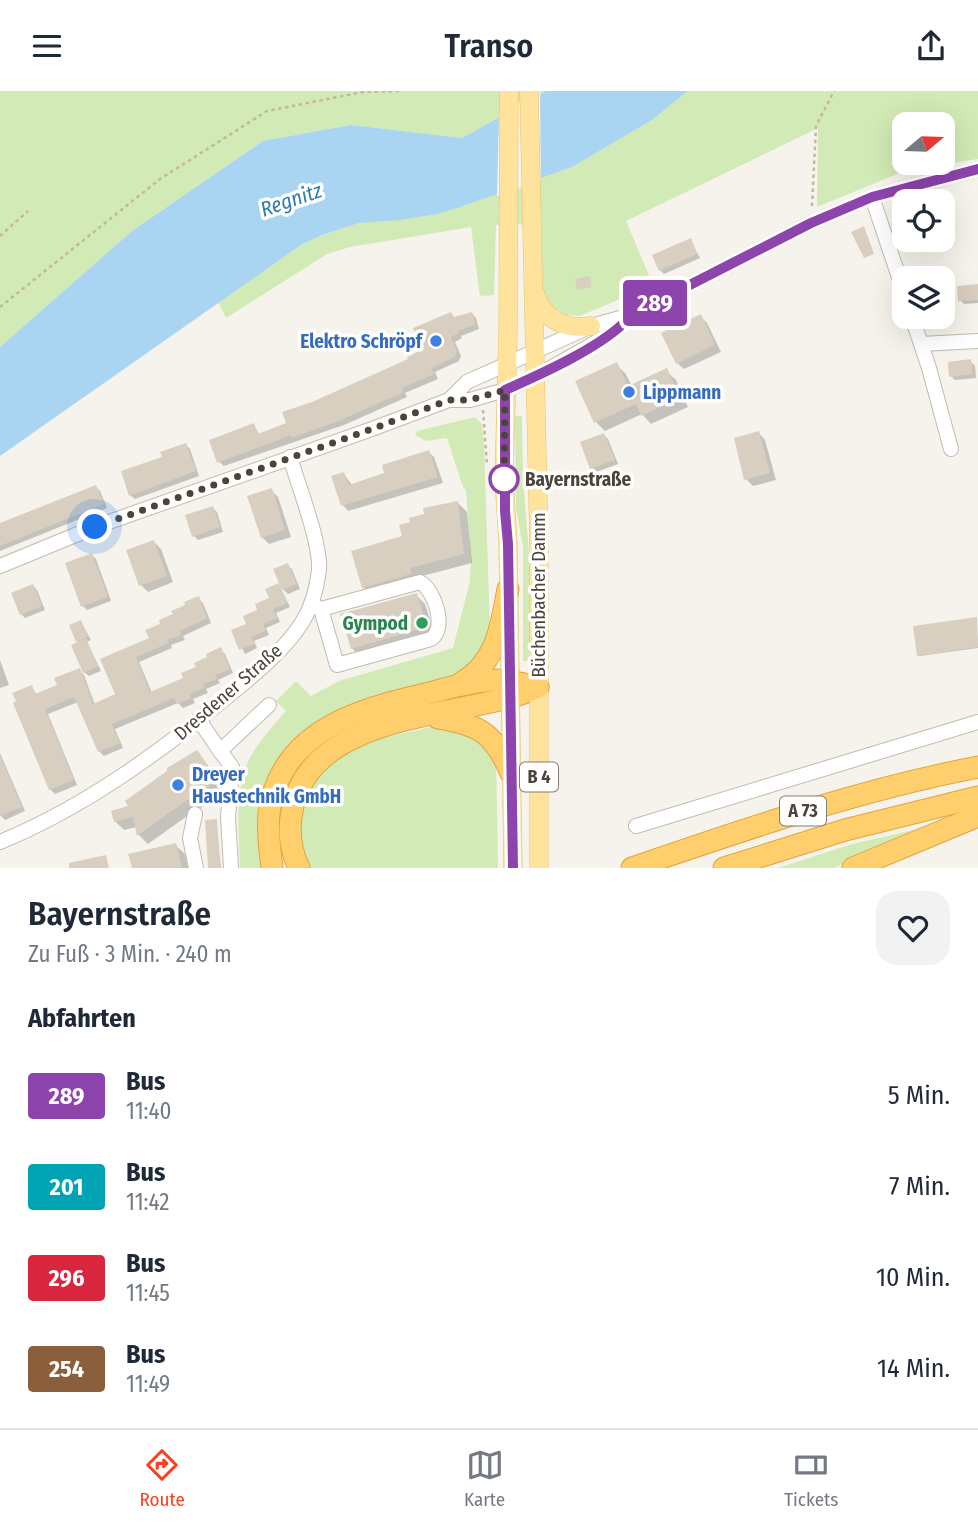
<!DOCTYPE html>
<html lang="de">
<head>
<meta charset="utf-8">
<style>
  :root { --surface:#fff; --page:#f2f2f3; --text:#1f2937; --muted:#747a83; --line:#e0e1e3; --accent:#fc3f1d }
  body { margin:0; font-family:"Fira Sans Condensed",sans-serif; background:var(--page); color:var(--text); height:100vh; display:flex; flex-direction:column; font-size:26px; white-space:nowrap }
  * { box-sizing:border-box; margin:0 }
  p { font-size:23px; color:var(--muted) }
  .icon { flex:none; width:38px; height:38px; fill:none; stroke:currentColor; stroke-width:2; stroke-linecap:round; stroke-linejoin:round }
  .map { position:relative; height:777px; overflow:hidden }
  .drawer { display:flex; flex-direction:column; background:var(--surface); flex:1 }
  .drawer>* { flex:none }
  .badge { padding:0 14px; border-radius:5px; font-size:24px; line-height:46px }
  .needle { width:46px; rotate:71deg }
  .buttons { position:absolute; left:892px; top:21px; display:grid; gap:14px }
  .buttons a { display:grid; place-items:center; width:63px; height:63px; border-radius:14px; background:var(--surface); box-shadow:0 7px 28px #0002; font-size:35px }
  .you { position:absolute; width:35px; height:35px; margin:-18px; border:5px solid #fff; border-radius:50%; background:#1a73e8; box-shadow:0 0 0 10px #1a73e833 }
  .map>.badge { position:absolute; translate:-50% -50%; box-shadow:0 0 0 4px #fff }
  h2 { padding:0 28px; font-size:26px; line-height:63px }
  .round { display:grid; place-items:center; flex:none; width:74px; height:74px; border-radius:21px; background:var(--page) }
  .overview { display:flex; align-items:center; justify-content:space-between; height:119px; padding:0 28px }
  h1 { font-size:33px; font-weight:600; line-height:52px }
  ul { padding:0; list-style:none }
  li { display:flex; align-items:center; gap:21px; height:91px; padding:0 28px }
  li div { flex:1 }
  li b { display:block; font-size:26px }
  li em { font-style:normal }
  li .badge { min-width:77px; font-weight:700; text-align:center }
  header { display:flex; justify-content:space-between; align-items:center; height:91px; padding:0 28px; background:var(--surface); font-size:32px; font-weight:600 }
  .tabs { display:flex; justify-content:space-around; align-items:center; height:98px; border-top:2px solid var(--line); background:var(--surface); font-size:19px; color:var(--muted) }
  .tabs a { display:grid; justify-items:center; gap:4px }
  .tabs .selected { color:var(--accent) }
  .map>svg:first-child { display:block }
</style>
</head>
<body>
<header><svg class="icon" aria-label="menu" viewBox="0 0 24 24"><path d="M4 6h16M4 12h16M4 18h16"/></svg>Transo<svg class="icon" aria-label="share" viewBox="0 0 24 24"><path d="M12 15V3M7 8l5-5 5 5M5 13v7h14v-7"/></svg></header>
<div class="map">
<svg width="978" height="777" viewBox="0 0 978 777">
  <rect width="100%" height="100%" fill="#f6f3ec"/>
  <g fill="#d2eab5" fill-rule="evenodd">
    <path d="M0 0H546L462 47 351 34 263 50 132 140 0 256Z"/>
    <path d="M688 0H978V68L907 79 817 116 818 37 626 130 653 194 580 225 565 224 556 218 554 221 543 202 541 133 496 134 494 204 480 205 471 136 350 156 327 163 226 227 218 211 301 154 322 144 359 132 437 123 572 76 652 29ZM905 33H943V72H905Z"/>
    <path d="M515 325H522C523 354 522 383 525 412 529 464 535 518 528 570H523V456L516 417Z"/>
    <path d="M475 326 482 333 484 351 490 541 485 558 462 583 290 657 264 777H240C239 745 235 709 245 678 253 656 271 637 286 620L276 610 296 590 311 605 339 590 453 557 470 490 471 469 466 399 463 396 447 347 426 350 415 344 417 340Z"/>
    <path d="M436 635 469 638 496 668 498 777H306L299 756 302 706 337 663 374 649Z"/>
    <path d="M935 734 834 777H778L852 753Z"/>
  </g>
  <path fill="#a9d4f2" d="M546 0H688L652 29 572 76 460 116 437 123 400 129 359 132 322 144 301 154 0 365V256L132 140 263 50 351 34 462 47Z"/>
  <path fill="#f6f3ec" d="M540 0 541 90 497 105 499 22Z"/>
  <g fill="#0003">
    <path d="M690 149 700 167 664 183 660 179Z"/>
    <path d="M978 195V212L964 213 960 209Z"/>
    <path d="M472 223 476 227 479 238 461 245 462 247 455 251 461 265 459 270 435 281 438 288 405 302 407 306 344 334 224 375 219 371 253 334 260 344 288 333 313 312 410 269 425 259 455 227Z"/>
    <path d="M700 225 707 232 721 261 684 278 677 272Z"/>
    <path d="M970 270 975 275 976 287 955 289 951 285Z"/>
    <path d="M616 273 625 282 632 295 666 280 676 289 688 316 651 333 642 323 605 340 596 331Z"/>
    <path d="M759 342 765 349 776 389 753 395 746 388Z"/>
    <path d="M604 344 608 348 618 373 596 381 592 377Z"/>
    <path d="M186 354 190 358 199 385 135 408 130 404 164 367Z"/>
    <path d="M428 361 434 366 443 392 348 420 343 414 344 383 352 394 387 383Z"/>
    <path d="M96 396 100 400 107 417 0 460V434Z"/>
    <path d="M271 399 278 406 291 446 269 453 262 446Z"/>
    <path d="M458 412 467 421 472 472 418 486 373 505 363 496 404 446Z"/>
    <path d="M213 417 217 421 223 441 198 449 194 445Z"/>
    <path d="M154 451 161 458 173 491 148 501 141 494Z"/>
    <path d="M92 464 96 468 111 510 87 519 83 515Z"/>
    <path d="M287 474 292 478 300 498 288 503 283 498Z"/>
    <path d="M279 494 290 516 276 522 280 531 266 537 269 544 254 550 257 557 245 563 233 540 248 534 271 508Z"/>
    <path d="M33 495 37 499 45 519 25 527 21 523Z"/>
    <path d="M416 504 425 513 435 545 361 567 352 557Z"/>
    <path d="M198 507 203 512 211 532 183 545 185 549 171 554 172 557 139 571 152 602 185 588 220 558 225 563 233 582 218 589 220 592 206 598 208 602 193 608 195 612 183 617 178 612 115 638 123 657 104 665 99 660 78 611 48 623 77 694 55 703 50 698 31 596 37 604 59 595 79 579 84 584 95 614 117 604 102 569 151 548 175 524Z"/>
    <path d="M976 528 978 557 920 565 918 564Z"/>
    <path d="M81 531 91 549 87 551 101 580 89 585 84 581 80 552 78 550Z"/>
    <path d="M0 569 9 594 0 597Z"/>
    <path d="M196 661 225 698 200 718H197L148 753 139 744 137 736 124 739 115 730Z"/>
    <path d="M0 662 25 720 5 729 0 724Z"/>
    <path d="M216 730 221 777H210Z"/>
    <path d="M175 754 185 763 188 777H133Z"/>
  </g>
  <g fill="#d8cfc1">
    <path d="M864 135 874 163 864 167 851 141Z"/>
    <path d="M691 147 697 163 659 180 652 164Z"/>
    <path d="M589 185 592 196 577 199 575 188Z"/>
    <path d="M978 193V209L958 210 957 195Z"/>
    <path d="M451 221 454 226 472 221 476 233 458 240 459 242 451 246 457 260 455 266 432 277 434 283 402 297 404 301 339 330 291 347V344L217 372 209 349 254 332 258 343 286 332 282 321 312 311 408 268 407 266 423 258 413 237Z"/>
    <path d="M701 223 715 254 676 273 661 242Z"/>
    <path d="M971 268 973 283 949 286 948 271Z"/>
    <path d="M617 271 628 295 667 277 680 307 641 325 636 313 594 332 575 290Z"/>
    <path d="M759 340 770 382 744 389 734 347Z"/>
    <path d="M604 342 615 369 590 378 580 351Z"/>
    <path d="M186 352 196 380 129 405 121 380 162 366 160 361Z"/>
    <path d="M429 359 438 386 341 415 331 385 344 381 349 394 384 382 382 374Z"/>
    <path d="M96 394 104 413 0 455V432Z"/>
    <path d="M272 397 285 439 261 447 247 405Z"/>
    <path d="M458 410 464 463 410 477 411 483 362 497 351 460 402 445 399 434 410 431 409 427 424 423 423 417Z"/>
    <path d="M213 415 220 436 192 446 185 424Z"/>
    <path d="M154 449 167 485 139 495 126 459Z"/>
    <path d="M92 462 108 506 81 516 65 472Z"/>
    <path d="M288 472 297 493 282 499 273 478Z"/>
    <path d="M279 492 287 512 273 518 277 527 263 533 266 540 251 546 254 553 239 559 231 539 246 533 243 525 257 519 255 513 269 507 265 498Z"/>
    <path d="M33 493 42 515 20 524 11 502Z"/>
    <path d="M417 502 427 536 351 558 340 523Z"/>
    <path d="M199 505 207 527 180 540 181 544 167 549 169 552 136 566 150 601 183 587 181 582 196 576 194 572 207 566 206 563 221 556 230 578 215 584 217 588 203 593 204 597 190 603 191 607 177 613 174 607 112 633 120 652 98 661 74 606 45 618 74 689 49 699 13 612 16 610 12 602 32 594 35 603 57 594 54 587 80 577 93 613 115 603 100 568 149 547 145 539 160 533 159 529 173 523 171 520 185 514 184 511Z"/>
    <path d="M977 526 978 556 917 565 913 535Z"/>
    <path d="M81 529 88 545 76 551 69 534Z"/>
    <path d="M86 547 98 575 83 582 71 554Z"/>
    <path d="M197 659 218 688 191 710 187 709 137 745 133 726 114 731 111 720 128 715 125 710 167 680V677Z"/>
    <path d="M0 664 22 716 0 725Z"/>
    <path d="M217 728 220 777H208L205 729Z"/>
    <path d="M176 752 182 777H132L128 763Z"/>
    <path d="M106 764 109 777H69V772Z"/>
  </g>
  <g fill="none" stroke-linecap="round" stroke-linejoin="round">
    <defs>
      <g id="minor">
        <path d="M872 106 905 204"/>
        <path d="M912 226 929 277 951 358"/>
        <path d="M921 253 978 250"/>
        <path d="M449 309 467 291 591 235 631 224 811 132 872 106 978 78"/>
        <path d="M0 475 95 436 372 338 449 309H470L505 299 535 286 593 253 617 238 631 224"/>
        <path d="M311 514 321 518 337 574 431 548C447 538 435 499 420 491L321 518"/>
        <path d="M199 629 220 660 269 614"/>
        <path d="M220 660 232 676 228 727 231 777"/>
        <path d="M195 723 190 747 196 777"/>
        <path d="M636 735 978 631"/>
        <path d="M0 751C83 717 159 662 228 605 255 583 285 559 303 530 312 515 317 496 319 479 321 452 298 394 290 366"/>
      </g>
      <g id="major">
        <path d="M509 0 508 240 504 388 508 453 513 777"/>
        <path d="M529 0 539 456V777"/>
        <path d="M535 202C544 229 564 239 591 235"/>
      </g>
      <g id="highway">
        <path d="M461 592C497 572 501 535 508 498"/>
        <path d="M438 627C480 634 494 642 511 682"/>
        <path d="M272 777C270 759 267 741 269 723 279 645 350 620 417 605 442 599 470 590 496 589 510 589 524 593 538 596"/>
        <path d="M299 777C290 758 288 740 292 720 308 629 437 626 508 607 518 605 528 600 538 596"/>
        <path d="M632 777C746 738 859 699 978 676"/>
        <path d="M724 777 845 739 978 706"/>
        <path d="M853 777 978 725"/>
      </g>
    </defs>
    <use href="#minor" stroke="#c2bbae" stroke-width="16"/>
    <use href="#major" stroke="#e6c16a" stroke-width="19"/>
    <use href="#highway" stroke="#e0a43c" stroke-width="23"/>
    <g stroke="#c4b79f" stroke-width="2.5" stroke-dasharray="3.5 3.5" stroke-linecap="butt">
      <path d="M812 115 816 35 834 0"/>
      <path d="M0 145 28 120"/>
      <path d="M0 216 160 88 267 20 363 1 399 0"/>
      <path d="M483 319 487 375"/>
    </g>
    <use href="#minor" stroke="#fff" stroke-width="14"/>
    <use href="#major" stroke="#ffe39c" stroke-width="18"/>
    <use href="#highway" stroke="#ffcf6e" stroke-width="21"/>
  </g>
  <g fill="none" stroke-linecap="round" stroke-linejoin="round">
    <defs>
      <path id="line" d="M513 777 508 453 505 420V299C539 284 609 253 631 224L811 132 872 106 978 78"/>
    </defs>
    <use href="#line" stroke="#fff" stroke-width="16"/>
    <use href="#line" stroke="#8e44ad" stroke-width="10"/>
    <path stroke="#4b4439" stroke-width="7" stroke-dasharray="0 12.6" d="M95 436 372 338 449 309H470L505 299 504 388"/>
  </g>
  <g fill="#3f7fe0" stroke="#fff" stroke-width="2.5">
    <circle cx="436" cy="250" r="7"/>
    <circle cx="629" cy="301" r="7"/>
    <circle cx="178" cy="694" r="7"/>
  </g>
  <circle fill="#fff" stroke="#8e44ad" stroke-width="3.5" cx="504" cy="388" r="14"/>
  <circle fill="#2e9e5b" stroke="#fff" stroke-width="2.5" cx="422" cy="532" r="7"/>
  <g text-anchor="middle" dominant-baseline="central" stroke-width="7" stroke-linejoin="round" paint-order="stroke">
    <g fill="#fff" stroke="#817c74" stroke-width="2">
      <rect x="520" y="671.5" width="38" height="29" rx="5"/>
      <rect x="780" y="705.5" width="46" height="29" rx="5"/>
    </g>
    <g font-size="18" font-weight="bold" fill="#4b4439">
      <text x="539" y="686">B 4</text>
      <text x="803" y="720">A 73</text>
    </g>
    <g font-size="19" font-weight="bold" fill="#366cbe" stroke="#fff" text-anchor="start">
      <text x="422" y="250" text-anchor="end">Elektro Schröpf</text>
      <text x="643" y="301">Lippmann</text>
      <text x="192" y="683">Dreyer<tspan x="192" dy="22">Haustechnik GmbH</tspan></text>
    </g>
    <g font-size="19" font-weight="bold" fill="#4b4439" stroke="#fff" text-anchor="start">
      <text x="525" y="388">Bayernstraße</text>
    </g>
    <g font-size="19" fill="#4b4439" stroke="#fff">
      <text transform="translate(538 504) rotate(-90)">Büchenbacher Damm</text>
      <text transform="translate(228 601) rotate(-41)">Dresdener Straße</text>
    </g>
    <g font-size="19" font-weight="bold" fill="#27864d" stroke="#fff" text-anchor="end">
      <text x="408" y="532">Gympod</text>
    </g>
    <g font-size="21" font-style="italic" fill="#2e7ab2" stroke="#fff">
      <text transform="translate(291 109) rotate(-19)">Regnitz</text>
    </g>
  </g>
</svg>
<div class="buttons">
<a><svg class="needle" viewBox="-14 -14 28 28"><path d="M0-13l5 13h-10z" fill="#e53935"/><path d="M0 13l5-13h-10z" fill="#747a83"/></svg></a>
<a><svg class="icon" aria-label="locate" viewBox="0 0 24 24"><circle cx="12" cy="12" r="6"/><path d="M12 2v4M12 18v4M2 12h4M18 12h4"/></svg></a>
<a><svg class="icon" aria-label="layers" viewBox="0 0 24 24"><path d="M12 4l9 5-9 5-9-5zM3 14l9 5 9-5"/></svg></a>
</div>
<div class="you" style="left:95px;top:436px"></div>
<b class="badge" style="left:655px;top:212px;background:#8e44ad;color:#fff">289</b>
</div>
<section class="drawer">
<div class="overview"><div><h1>Bayernstraße</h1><p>Zu Fuß · 3 Min. · 240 m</p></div><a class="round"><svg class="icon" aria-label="heart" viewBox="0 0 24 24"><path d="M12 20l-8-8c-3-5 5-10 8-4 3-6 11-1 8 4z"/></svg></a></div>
<h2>Abfahrten</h2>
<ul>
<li><span class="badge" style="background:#8e44ad;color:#fff">289</span><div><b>Bus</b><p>11:40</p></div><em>5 Min.</em></li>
<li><span class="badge" style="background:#00a3b4;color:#fff">201</span><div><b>Bus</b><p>11:42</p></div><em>7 Min.</em></li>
<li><span class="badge" style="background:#d7263d;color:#fff">296</span><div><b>Bus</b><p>11:45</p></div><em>10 Min.</em></li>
<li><span class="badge" style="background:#8b5e3c;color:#fff">254</span><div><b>Bus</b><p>11:49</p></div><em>14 Min.</em></li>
</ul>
</section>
<nav class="tabs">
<a class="selected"><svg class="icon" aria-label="directions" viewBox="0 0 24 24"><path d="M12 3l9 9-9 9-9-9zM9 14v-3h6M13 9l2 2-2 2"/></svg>Route</a>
<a><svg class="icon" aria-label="map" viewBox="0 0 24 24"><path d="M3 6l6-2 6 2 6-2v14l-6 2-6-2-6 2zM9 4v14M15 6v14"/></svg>Karte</a>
<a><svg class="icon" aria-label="tickets" viewBox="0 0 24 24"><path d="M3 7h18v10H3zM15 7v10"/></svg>Tickets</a>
</nav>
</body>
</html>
